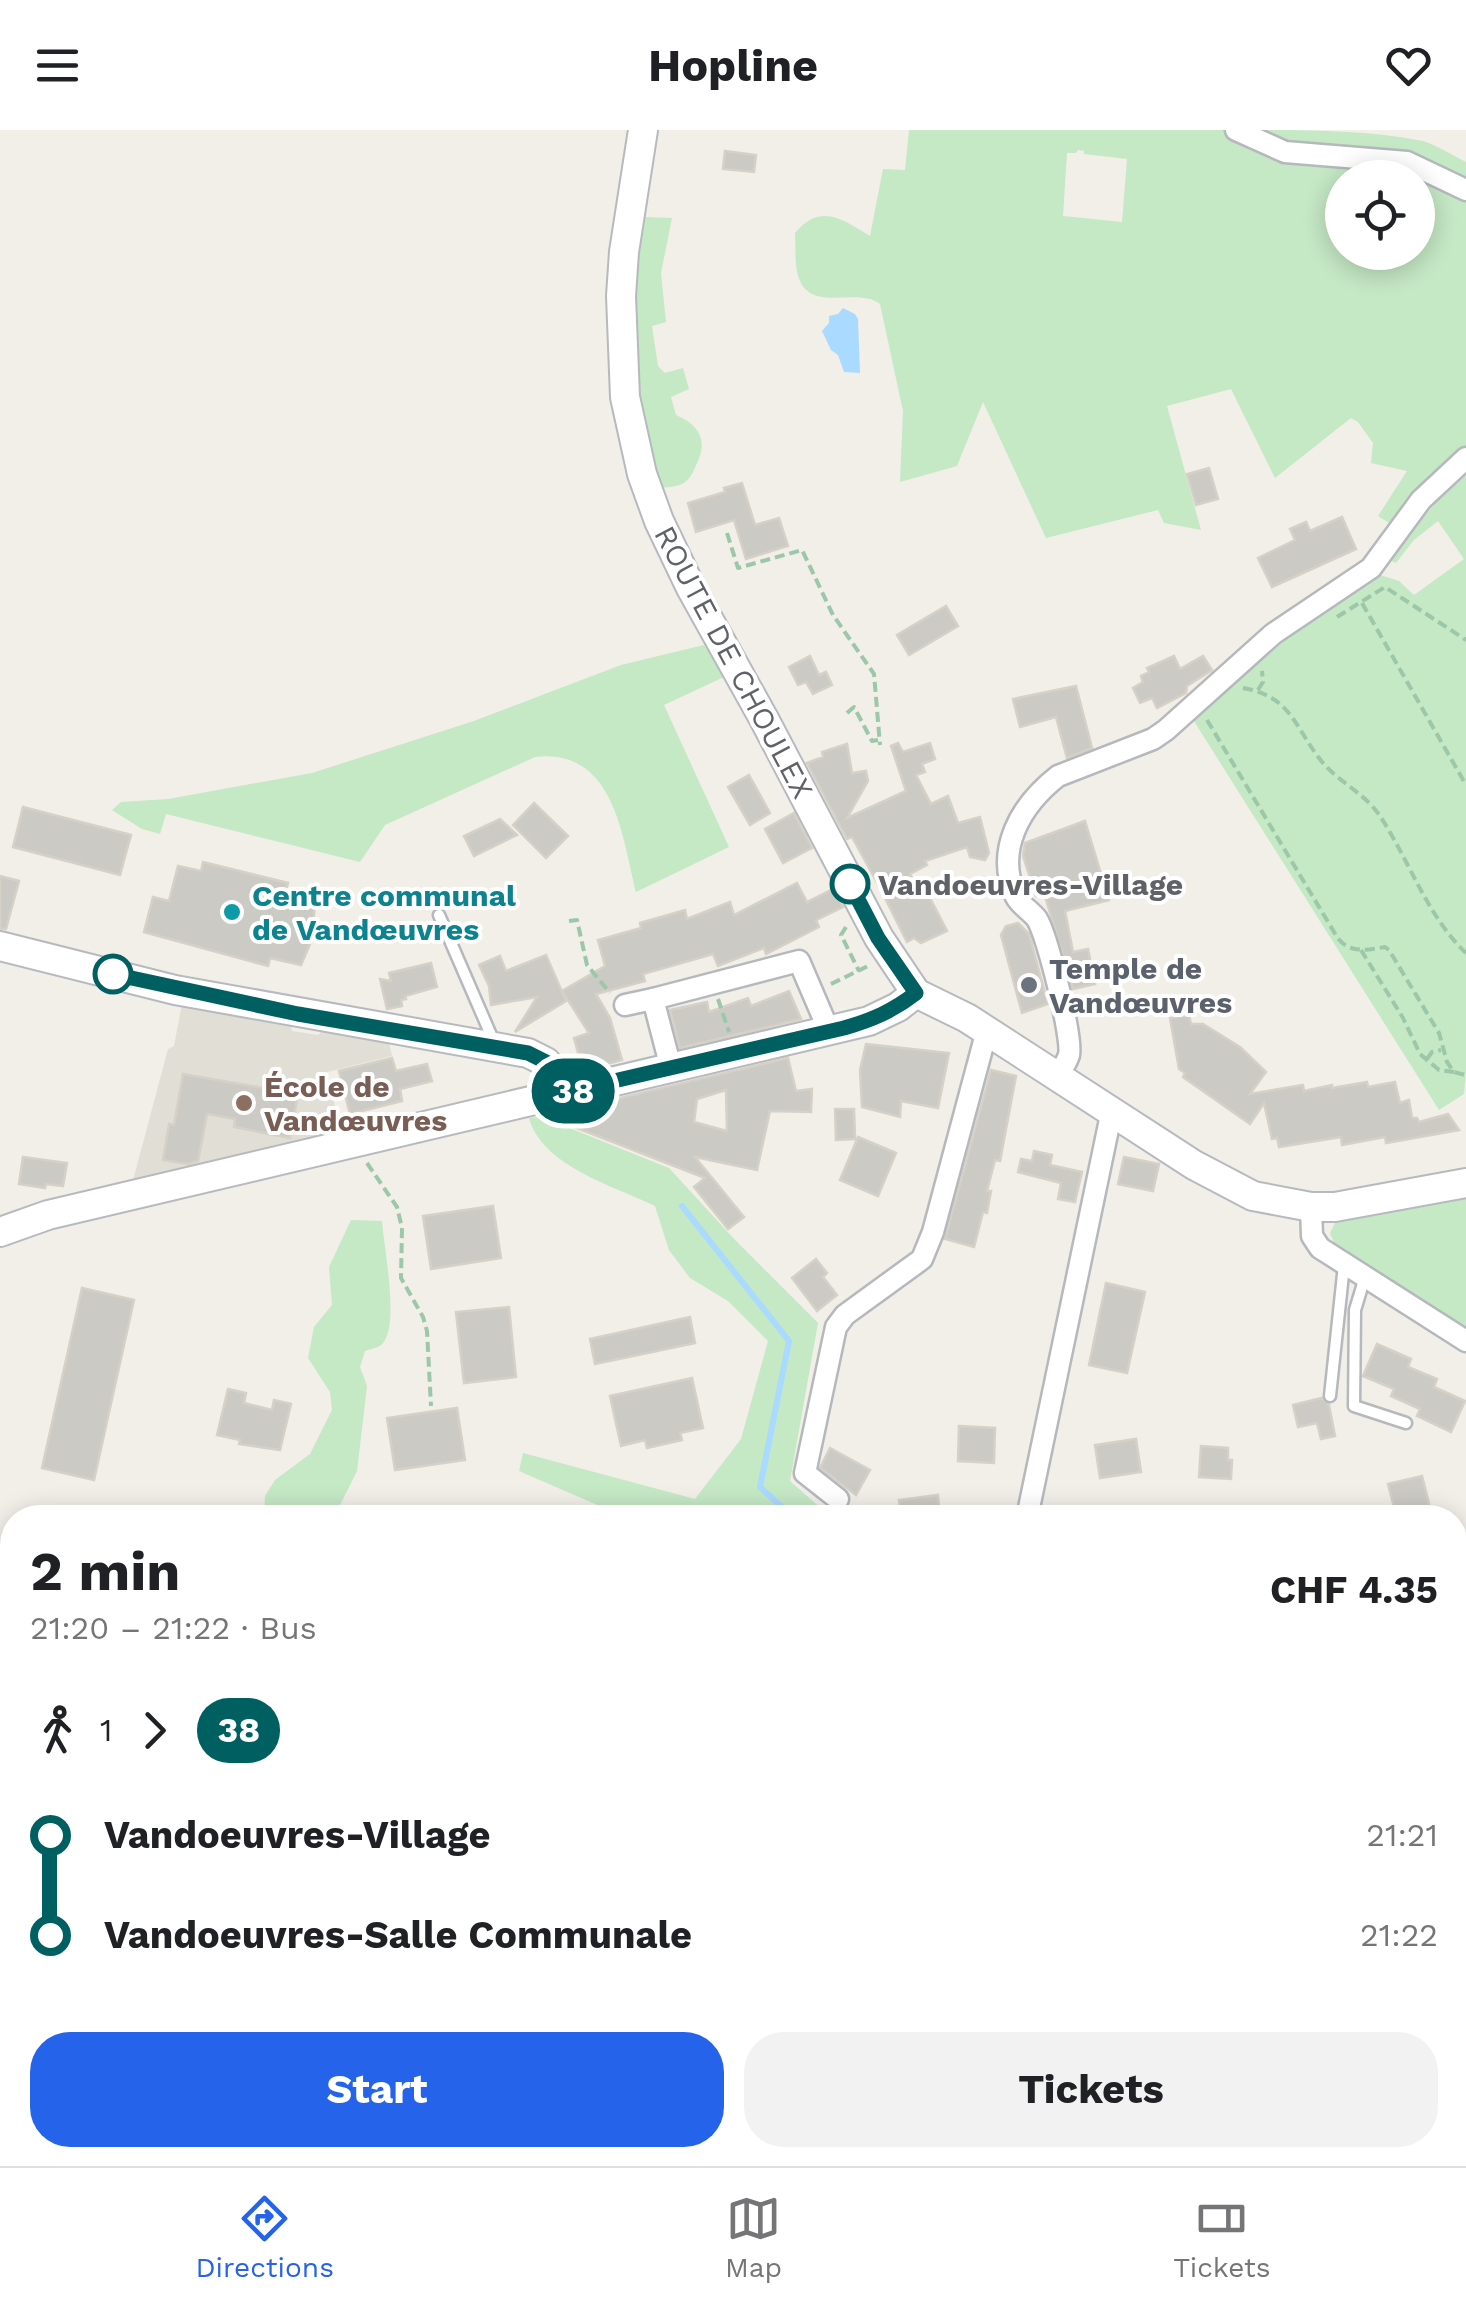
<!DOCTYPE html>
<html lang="en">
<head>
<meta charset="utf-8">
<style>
  :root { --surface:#fff; --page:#f2f2f2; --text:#202124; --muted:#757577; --line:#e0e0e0; --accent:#2563eb }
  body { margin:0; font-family:"Work Sans",sans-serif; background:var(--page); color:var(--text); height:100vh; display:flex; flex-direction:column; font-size:38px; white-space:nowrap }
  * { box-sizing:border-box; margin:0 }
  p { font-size:32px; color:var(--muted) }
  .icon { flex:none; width:55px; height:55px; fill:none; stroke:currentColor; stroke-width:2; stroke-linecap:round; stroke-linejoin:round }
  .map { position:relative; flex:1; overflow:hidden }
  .panel { position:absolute; left:0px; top:1375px; width:1468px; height:662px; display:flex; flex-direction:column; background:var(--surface); border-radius:40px 40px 0 0; box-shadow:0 5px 25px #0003 }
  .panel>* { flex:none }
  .badge { padding:0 20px; border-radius:32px; font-size:35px; line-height:65px }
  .buttons { position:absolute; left:1325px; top:30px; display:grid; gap:20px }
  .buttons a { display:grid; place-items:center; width:110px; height:110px; border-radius:50%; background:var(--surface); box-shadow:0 5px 25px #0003; font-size:50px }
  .map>.badge { position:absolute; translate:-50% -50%; box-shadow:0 0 0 5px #fff }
  .legs { display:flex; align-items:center; gap:15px; height:110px; padding:0 30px; font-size:32px }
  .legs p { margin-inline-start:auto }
  .overview { display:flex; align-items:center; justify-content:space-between; height:170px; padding:0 30px }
  h1 { font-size:55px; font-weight:700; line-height:75px }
  .button { display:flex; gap:20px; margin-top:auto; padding:20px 30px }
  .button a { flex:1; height:115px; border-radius:40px; background:var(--accent); color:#fff; font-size:40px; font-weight:700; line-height:115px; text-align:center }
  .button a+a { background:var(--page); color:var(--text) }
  ul { padding:0 30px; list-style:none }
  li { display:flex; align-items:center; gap:35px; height:100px; font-size:38px }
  li i { display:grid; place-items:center; width:15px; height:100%; margin:0 12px; background:currentColor }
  li i::after { content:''; width:25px; height:25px; margin:-12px; border:8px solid; border-radius:50%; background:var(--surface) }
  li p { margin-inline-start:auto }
  li:first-child i { background:linear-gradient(#0000 50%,currentColor 0) }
  li:last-child i { background:linear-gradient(currentColor 50%,#0000 0) }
  header { display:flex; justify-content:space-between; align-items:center; height:130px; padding:0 30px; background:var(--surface); font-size:45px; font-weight:700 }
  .tabs { display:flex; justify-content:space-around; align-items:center; height:140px; border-top:2px solid var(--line); background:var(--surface); font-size:28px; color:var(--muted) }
  .tabs a { display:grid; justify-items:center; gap:5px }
  .tabs .on { color:var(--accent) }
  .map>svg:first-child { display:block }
</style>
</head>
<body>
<header><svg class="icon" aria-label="menu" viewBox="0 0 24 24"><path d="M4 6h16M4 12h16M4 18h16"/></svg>Hopline<svg class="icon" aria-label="heart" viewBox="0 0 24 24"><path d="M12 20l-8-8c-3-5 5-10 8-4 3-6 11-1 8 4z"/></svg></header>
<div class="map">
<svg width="1466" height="2036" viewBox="0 0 1466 2036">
  <rect width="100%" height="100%" fill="#f1efe8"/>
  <path fill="#e1ded6" d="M182 874 291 896 292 901 318 905 322 901 389 913 392 926 327 942 342 1005 132 1054 168 919 174 916Z"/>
  <g fill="#c5e8c5" fill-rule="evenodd">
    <path d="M909 0H1224L1273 27 1396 35 1466 65V317L1427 351 1389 393 1378 386 1407 341 1371 333 1373 313 1358 292 1351 288 1275 348 1231 259 1167 276 1201 400 1164 393 1158 380 1046 408 983 272 957 336 900 352 903 281 880 174C857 157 814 182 800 151 794 139 796 117 795 103 821 72 843 90 870 106L883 39 905 40ZM1078 20 1084 21V24L1127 29 1122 92 1063 86 1067 23H1076ZM1342 48H1418V122H1342Z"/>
    <path d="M1249 0C1305 0 1369 0 1423 11 1438 16 1452 25 1466 32V54L1279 13Z"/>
    <path d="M645 87 672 88 661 143 666 192 652 196 658 236 665 243 683 238 689 259 671 267 676 285C697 294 708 308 698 331 694 339 692 347 685 352 678 357 669 357 660 358 636 264 626 184 645 87Z"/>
    <path d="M1466 341V940L1464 964 1439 980 1192 588 1301 497 1380 445 1399 451 1414 465 1464 429 1438 391 1414 410 1396 433 1389 430 1421 389Z"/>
    <path d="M704 515 726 546 664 575 729 717 636 762C622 705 614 618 535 627L385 695 360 732 166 684 160 704 142 699 112 680 121 672 168 669 312 643 474 591 621 535Z"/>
    <path d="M572 983 567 997 669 1038 736 1111 818 1193 790 1351 831 1387H625L519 1341 523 1323 695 1369 741 1309 768 1211 728 1171 690 1148 669 1120 655 1076C614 1056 542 1036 529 988Z"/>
    <path d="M1466 1067V1199L1335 1115 1330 1103 1336 1091Z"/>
    <path d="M351 1090 382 1091C384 1117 398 1188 385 1210 381 1218 373 1218 365 1221L360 1237 367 1256 357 1341 334 1387H264L265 1366 275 1350 310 1324 332 1280 330 1262 308 1228 314 1197 332 1175 329 1137Z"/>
    <path d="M1466 1425V2036H0V2007H12V2025H1455V1428Z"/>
    <path d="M12 1581V1686L5 1687 0 1665V1583Z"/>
  </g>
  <g fill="#aadaff">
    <path d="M843 178 855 184 858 189 860 243 844 242 838 225 831 220 822 201 829 193V186L838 184Z"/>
    <path d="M1455 1900 1466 1901V2036C1453 2036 1447 2031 1435 2027 1418 2022 1395 2029 1377 2025H1455Z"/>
  </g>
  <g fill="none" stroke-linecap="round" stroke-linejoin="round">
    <path stroke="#aadaff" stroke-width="6" d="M682 1076 789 1211 760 1357 794 1388"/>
  </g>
  <g fill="#cccac5" stroke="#d6d1c6" stroke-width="2.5" fill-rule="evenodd">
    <path d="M725 21 756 25 754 42 723 39Z"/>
    <path d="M1209 338 1218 369 1196 375 1187 344Z"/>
    <path d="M742 353 755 395 779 388 788 416 746 429 734 390 696 402 688 373 725 362 724 358Z"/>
    <path d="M1342 387 1356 419 1272 457 1258 428 1295 410 1290 399 1306 392 1310 401Z"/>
    <path d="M946 476 958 496 909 525 897 505Z"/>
    <path d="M810 526 819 545 826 542 832 555 813 564 806 552 798 555 789 537Z"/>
    <path d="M1174 526 1180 539 1203 526 1212 540 1187 556 1186 563 1157 578 1152 568 1140 573 1133 558 1143 552 1141 546 1149 542 1147 538Z"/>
    <path d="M1076 556 1092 618 1067 628 1056 587 1020 597 1013 569Z"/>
    <path d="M898 613 903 622 930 613 935 629 922 634 925 642 916 645 931 674 948 666 958 693 980 687 989 723 985 730 970 727 967 717 925 731 927 735 910 744 923 769 929 766 947 801 921 813 914 808 907 812 880 758 852 707 847 709 807 633 823 627 822 622 847 614 852 643 866 641 868 651 847 688 906 661 891 616Z"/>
    <path d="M749 645 770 683 750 695 728 657Z"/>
    <path d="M534 673 568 706 546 728 513 695Z"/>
    <path d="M23 677 131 705 120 745 13 717Z"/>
    <path d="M794 683 812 718 783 733 765 699Z"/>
    <path d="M500 689 517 705 474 726 464 706Z"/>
    <path d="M1085 691 1109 770 1065 781 1073 822 1088 819 1095 854 1073 859 1044 763 1036 766 1023 726 1025 713Z"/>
    <path d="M203 732 288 753 284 767 315 775 311 812 301 835 270 828 268 836 144 802 153 767 169 771 178 736 201 741Z"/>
    <path d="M0 746 19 751 6 799H0Z"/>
    <path d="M797 753 807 772 833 759 843 777 816 790 819 797 766 824 764 818 718 836 713 824 643 844 645 851 596 864 610 888 622 930 583 941 574 908 589 903 562 861 605 836 598 810 641 798 640 793 685 780 687 789 730 772 734 785Z"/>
    <path d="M1018 793 1029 804 1048 874 1022 883 1001 805 1006 796Z"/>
    <path d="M546 825 566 871 515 902 537 867 491 875 489 856 479 835 500 826 506 841Z"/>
    <path d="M431 833 437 857 405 866 406 869 401 870 402 876 387 879 380 849 391 851 389 843Z"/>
    <path d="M789 861 801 889 680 918 670 880 707 872 709 882 748 868 751 876Z"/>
    <path d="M1189 885 1191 894H1203L1240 917 1266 942 1250 964 1303 955 1304 961 1332 955V958L1367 952 1368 957 1395 952 1400 973 1409 970 1412 988H1417L1419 992 1448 984 1459 1000 1386 1013 1385 1007 1342 1015 1341 1007 1279 1017 1277 1008 1272 1009 1264 973 1250 994 1183 947 1185 943 1179 939 1170 888Z"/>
    <path d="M866 914 949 923 938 978 901 971 900 987 862 977 860 940Z"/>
    <path d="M392 928 396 941 427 934 432 951 400 959 402 971 350 984 339 941Z"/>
    <path d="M788 928 796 961 812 959 811 982 770 981 757 1040 695 1027 744 1087 728 1099 694 1057 705 1048 574 997 576 984 589 983 586 976ZM726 960 727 1001 694 992 697 969Z"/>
    <path d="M991 940 1016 946 1000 1031 995 1030 987 1061H991L987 1083 983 1082 974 1117 945 1109Z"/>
    <path d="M183 944 298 964 290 1008 234 997 235 989 207 984 198 1031 188 1034 163 1030 169 994 174 995Z"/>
    <path d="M835 979H854L855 1009 836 1010Z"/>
    <path d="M858 1007 896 1023 878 1066 840 1050Z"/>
    <path d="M1034 1021 1052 1025 1050 1035 1082 1042 1075 1072 1058 1069 1061 1053 1018 1042 1021 1029 1032 1031Z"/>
    <path d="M23 1027 67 1033 63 1056 46 1054 45 1058 19 1054Z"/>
    <path d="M1124 1027 1159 1034 1153 1061 1118 1054Z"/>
    <path d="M493 1076 501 1128 431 1139 423 1086Z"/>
    <path d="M816 1129 827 1143 823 1147 837 1165 817 1181 792 1148Z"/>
    <path d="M1106 1153 1145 1162 1127 1243 1089 1235Z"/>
    <path d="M82 1158 134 1170 94 1350 42 1338Z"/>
    <path d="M509 1177 516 1247 464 1253 456 1182Z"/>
    <path d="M690 1187 695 1213 595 1234 590 1209Z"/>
    <path d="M1377 1214 1411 1229 1408 1237 1437 1249 1434 1257 1465 1271 1451 1302 1417 1286 1420 1279 1391 1266 1394 1259 1363 1246Z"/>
    <path d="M692 1248 703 1298 680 1303 682 1310 647 1318 645 1310 621 1316 610 1266Z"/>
    <path d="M228 1259 246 1263 244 1273 272 1280 274 1270 291 1274 280 1320 239 1314 240 1310 217 1305Z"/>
    <path d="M1322 1268 1329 1275 1335 1306 1321 1309 1317 1293 1298 1297 1293 1275Z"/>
    <path d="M457 1278 465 1330 395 1340 387 1288Z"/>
    <path d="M959 1296 995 1298 994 1333 958 1331Z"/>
    <path d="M1136 1309 1141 1342 1100 1348 1095 1315Z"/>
    <path d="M1201 1316 1228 1318V1330H1232L1231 1349 1199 1347Z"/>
    <path d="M830 1318 870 1340 856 1365 820 1338Z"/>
    <path d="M1422 1346 1430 1377 1396 1385 1388 1354Z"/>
    <path d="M938 1365 940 1388H901L899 1370Z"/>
  </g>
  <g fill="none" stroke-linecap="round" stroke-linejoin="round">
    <defs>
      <g id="lane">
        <path d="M439 785 494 912"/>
        <path d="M1365 1147 1355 1180 1354 1276 1406 1293"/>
        <path d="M1330 1266 1344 1135"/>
        <path d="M1455 1540 1466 1531"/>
        <path d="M1455 1629 1466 1621"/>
        <path d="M1455 1881 1466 1880"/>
        <path d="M354 2036 371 2025"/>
      </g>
      <g id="street">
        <path d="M1236 0 1285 22 1407 32 1466 60"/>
        <path d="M625 875 653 869"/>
        <path d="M671 938 653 869 799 831 829 901"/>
        <path d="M1058 945C1062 939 1067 932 1069 925 1073 908 1047 805 1037 789 1031 781 1021 776 1016 767 994 720 1021 675 1058 646L1153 609 1166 600 1273 504 1371 438 1421 370 1466 328"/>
        <path d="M1311 1077 1312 1106 1320 1118 1466 1211"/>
        <path d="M838 1369 805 1343 836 1197 845 1185 922 1129 933 1102 987 900"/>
        <path d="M1029 1378 1112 980"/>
        <path d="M1455 1415 1466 1414"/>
        <path d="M0 1709 12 1728"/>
        <path d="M0 1816 12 1813"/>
      </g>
      <g id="secondary">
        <path d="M643 0 624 122 621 166 625 267 642 344 659 391 691 458 764 589 879 808 916 863 967 888 1194 1035 1253 1066 1311 1077H1335L1466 1053"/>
        <path d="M0 816 175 860 528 923 546 932 566 963"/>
        <path d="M0 1102 48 1085 869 891 898 877 916 863"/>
      </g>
    </defs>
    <use href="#lane" stroke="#b5b8bc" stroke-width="15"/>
    <use href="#street" stroke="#b5b8bc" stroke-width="25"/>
    <use href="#secondary" stroke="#b6babf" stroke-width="32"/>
    <g stroke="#9cc7a9" stroke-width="4" stroke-dasharray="10 5" stroke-linecap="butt">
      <path d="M727 403 738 438 802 420 833 485 874 544 880 615"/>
      <path d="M1362 473 1466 655"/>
      <path d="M1337 487 1385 457 1466 510"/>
      <path d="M1243 558C1290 566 1294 595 1319 628 1336 651 1364 662 1380 686 1409 730 1427 786 1466 823"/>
      <path d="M1258 560 1263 552 1262 541"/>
      <path d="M847 583 854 577 872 611 878 610"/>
      <path d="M1207 590 1337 807C1349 824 1367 820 1385 817L1389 820 1439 903 1447 932 1454 942 1465 945"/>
      <path d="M569 791 577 790 587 835 610 863"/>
      <path d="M846 797 841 805 859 841"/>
      <path d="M1361 820 1403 888 1420 924 1439 940 1454 942"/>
      <path d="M831 854 868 836"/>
      <path d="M718 869 729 902"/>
      <path d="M1427 929 1432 922 1441 920"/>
      <path d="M367 1033 397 1077 402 1098 401 1148 423 1187 427 1201 431 1276"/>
      <path d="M509 1388 534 1383 563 1388"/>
      <path d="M0 1751 12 1774 0 1794"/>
      <path d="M1328 2025 1333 2036"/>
      <path d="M1164 2036 1217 2025"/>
    </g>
    <use href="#lane" stroke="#fff" stroke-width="10"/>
    <use href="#street" stroke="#fff" stroke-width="20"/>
    <use href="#secondary" stroke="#fff" stroke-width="28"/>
  </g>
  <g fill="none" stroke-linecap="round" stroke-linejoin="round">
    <defs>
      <path id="line-1" d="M113 844 298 884 528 923 546 932 566 962 844 898C872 890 893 881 916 863L878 808 850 754"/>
    </defs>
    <use href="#line-1" stroke="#fff" stroke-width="22"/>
    <use href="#line-1" stroke="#005f61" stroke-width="15"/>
  </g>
  <g fill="#fff" stroke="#005f61" stroke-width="5">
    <circle cx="850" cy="754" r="18"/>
    <circle cx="113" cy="844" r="18"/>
  </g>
  <circle fill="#0f9aa8" stroke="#fff" stroke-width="4" cx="232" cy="782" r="10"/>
  <circle fill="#6b7280" stroke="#fff" stroke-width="4" cx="1029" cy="855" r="10"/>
  <circle fill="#8d6e63" stroke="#fff" stroke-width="4" cx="244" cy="973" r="10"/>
  <g text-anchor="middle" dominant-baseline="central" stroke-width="8" stroke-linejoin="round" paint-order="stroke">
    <g font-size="30" fill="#5f6368" stroke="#fff">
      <text transform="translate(734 532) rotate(62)">ROUTE DE CHOULEX</text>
    </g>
    <g font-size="30" font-weight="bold" fill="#5f6368" stroke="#fff" text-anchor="start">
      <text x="878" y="754">Vandoeuvres-Village</text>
    </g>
    <g font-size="30" font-weight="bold" fill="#0d838f" stroke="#fff" text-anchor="start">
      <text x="252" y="765">Centre communal<tspan x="252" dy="34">de Vandœuvres</tspan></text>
    </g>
    <g font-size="30" font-weight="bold" fill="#5b616d" stroke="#fff" text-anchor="start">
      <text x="1049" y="838">Temple de<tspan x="1049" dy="34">Vandœuvres</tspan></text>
    </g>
    <g font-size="30" font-weight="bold" fill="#785e54" stroke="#fff" text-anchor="start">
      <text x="264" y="956">École de<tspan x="264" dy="34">Vandœuvres</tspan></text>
    </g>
  </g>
</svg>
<div class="buttons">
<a><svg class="icon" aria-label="locate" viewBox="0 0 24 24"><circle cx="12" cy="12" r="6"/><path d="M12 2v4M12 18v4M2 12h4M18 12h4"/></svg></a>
</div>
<b class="badge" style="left:573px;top:961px;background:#005f61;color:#fff">38</b>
<section class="panel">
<div class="overview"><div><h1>2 min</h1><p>21:20 – 21:22 · Bus</p></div><b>CHF 4.35</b></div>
<div class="legs"><svg class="icon" aria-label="walk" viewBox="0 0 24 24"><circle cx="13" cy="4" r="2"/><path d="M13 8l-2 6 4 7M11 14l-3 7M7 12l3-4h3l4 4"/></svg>1<svg class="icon" aria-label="forward" viewBox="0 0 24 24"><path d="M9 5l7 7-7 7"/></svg><b class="badge" style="background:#005f61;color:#fff">38</b></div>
<ul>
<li><i style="color:#005f61"></i><b>Vandoeuvres-Village</b><p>21:21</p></li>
<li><i style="color:#005f61"></i><b>Vandoeuvres-Salle Communale</b><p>21:22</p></li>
</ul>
<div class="button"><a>Start</a><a>Tickets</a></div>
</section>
</div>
<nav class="tabs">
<a class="on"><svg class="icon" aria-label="directions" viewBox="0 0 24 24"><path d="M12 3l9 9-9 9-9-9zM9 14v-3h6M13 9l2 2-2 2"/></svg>Directions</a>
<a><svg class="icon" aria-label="map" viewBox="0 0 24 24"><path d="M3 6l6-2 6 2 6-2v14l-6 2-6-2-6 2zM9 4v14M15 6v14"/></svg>Map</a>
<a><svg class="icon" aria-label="tickets" viewBox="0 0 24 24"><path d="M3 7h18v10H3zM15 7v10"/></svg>Tickets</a>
</nav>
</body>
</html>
